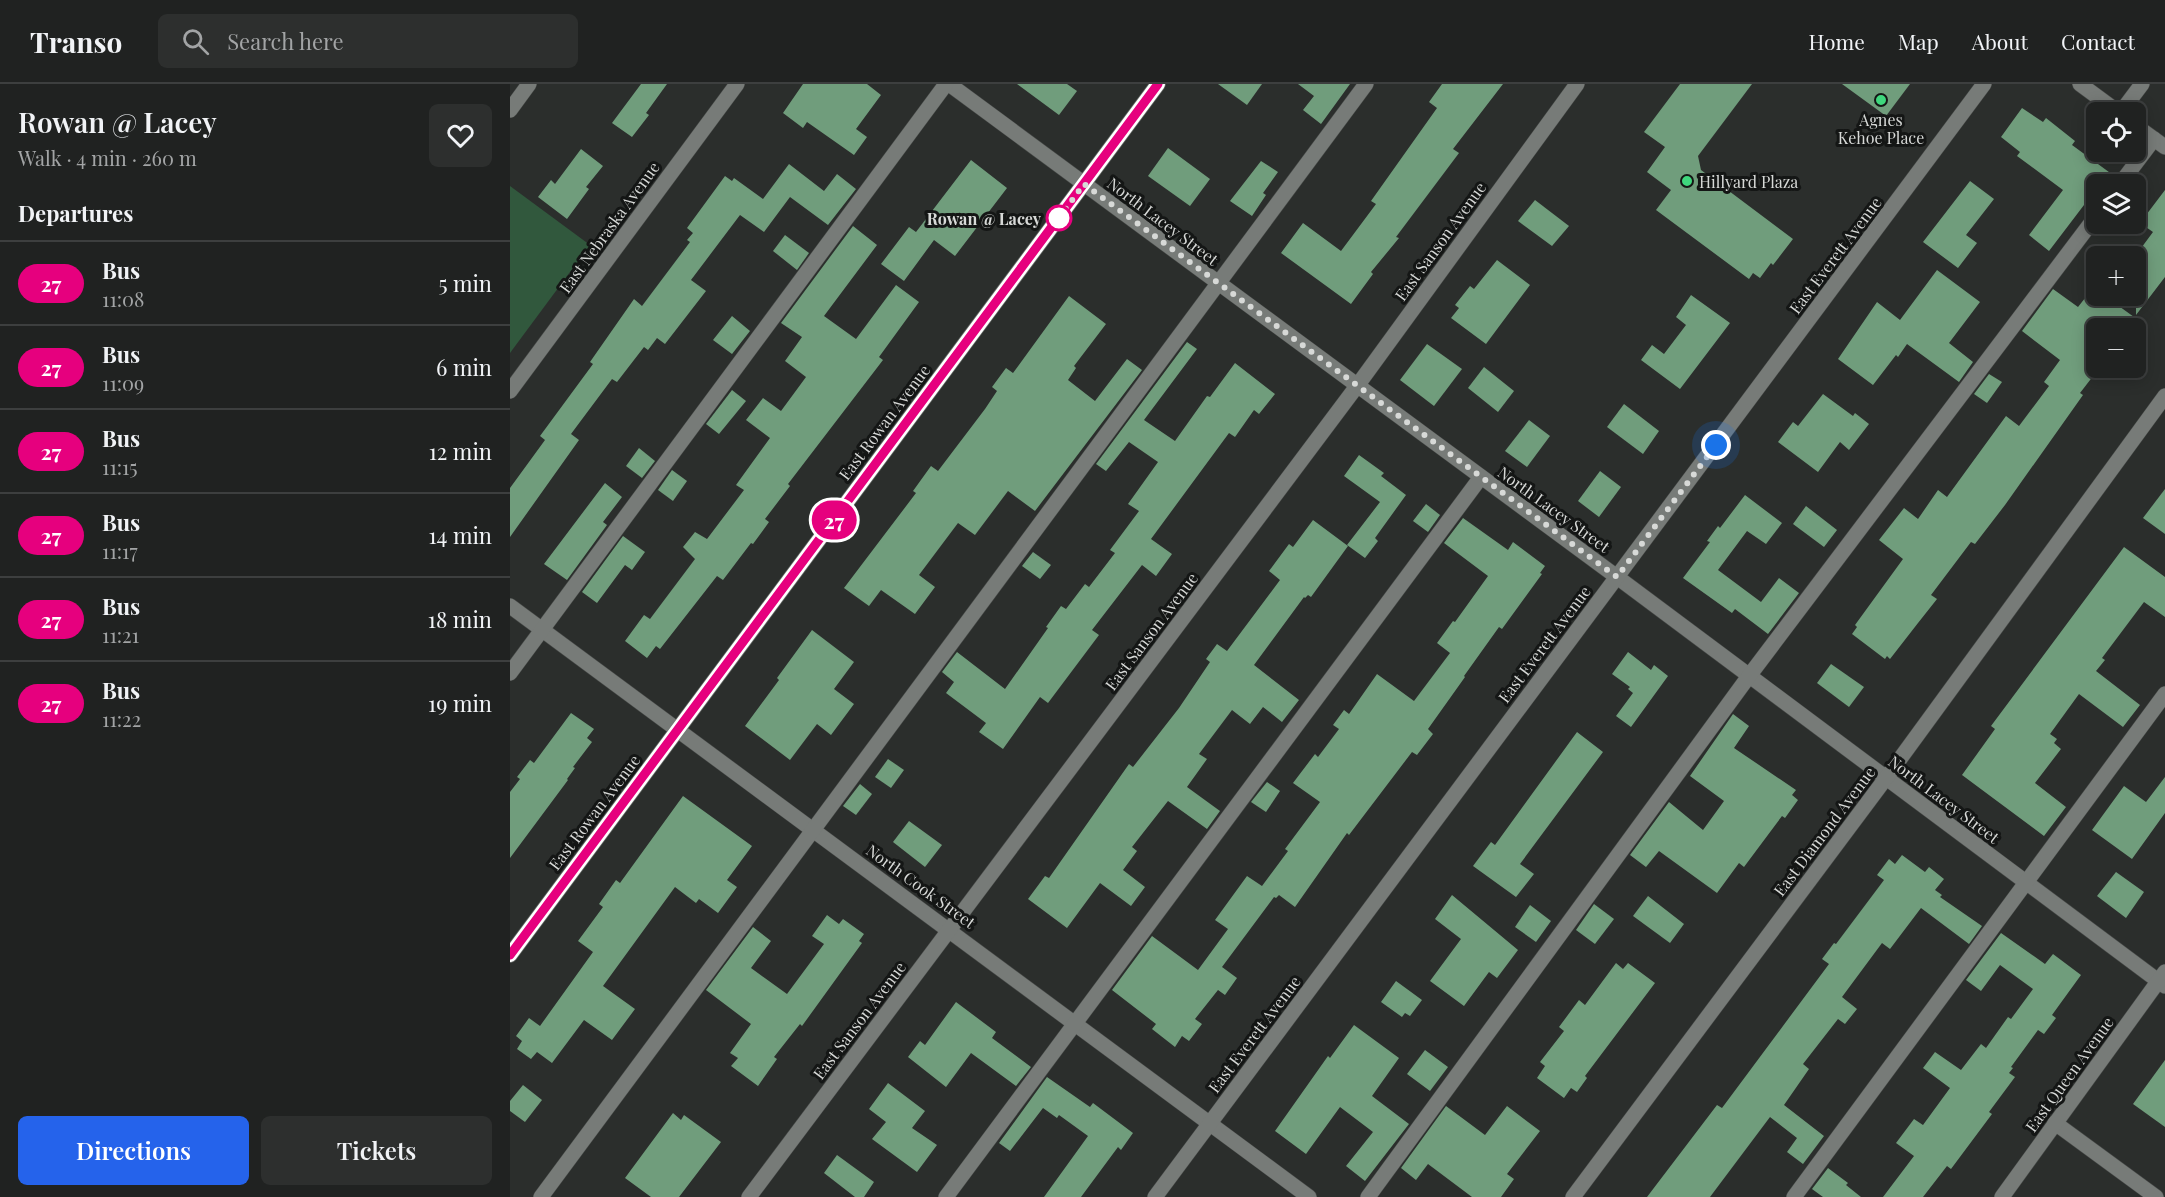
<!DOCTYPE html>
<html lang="en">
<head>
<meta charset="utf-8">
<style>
  :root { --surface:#202221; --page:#2d2f2e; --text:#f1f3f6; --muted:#a2a4a5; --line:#3d3f3f; --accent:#2563eb }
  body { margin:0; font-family:"Playfair Display",serif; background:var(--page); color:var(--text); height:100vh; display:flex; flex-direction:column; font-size:22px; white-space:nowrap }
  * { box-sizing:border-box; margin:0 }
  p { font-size:20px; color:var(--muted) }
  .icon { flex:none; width:33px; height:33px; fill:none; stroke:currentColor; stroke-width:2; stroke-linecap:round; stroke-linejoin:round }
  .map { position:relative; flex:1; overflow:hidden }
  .panel { display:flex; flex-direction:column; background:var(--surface); width:510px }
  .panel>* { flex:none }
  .badge { padding:0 12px; border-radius:20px; font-size:21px; line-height:39px }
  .tools { position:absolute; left:1576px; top:18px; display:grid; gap:12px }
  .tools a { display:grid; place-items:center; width:60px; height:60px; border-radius:9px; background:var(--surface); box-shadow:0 3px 15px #0003,0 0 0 2px var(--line); font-size:30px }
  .you { position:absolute; width:30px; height:30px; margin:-15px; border:4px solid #fff; border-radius:50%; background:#1a73e8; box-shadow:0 0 0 9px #1a73e833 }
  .map>.badge { position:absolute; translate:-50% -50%; box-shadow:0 0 0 3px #fff }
  h2 { padding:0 18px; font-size:22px; line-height:54px }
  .round { display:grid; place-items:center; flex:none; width:63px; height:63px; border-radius:9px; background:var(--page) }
  .overview { display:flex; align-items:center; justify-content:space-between; height:102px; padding:0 18px }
  h1 { font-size:28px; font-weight:600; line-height:45px }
  .button { display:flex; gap:12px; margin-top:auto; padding:12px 18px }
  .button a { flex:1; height:69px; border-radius:9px; background:var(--accent); color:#fff; font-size:24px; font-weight:600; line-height:69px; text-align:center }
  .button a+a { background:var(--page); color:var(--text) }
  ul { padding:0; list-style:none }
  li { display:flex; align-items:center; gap:18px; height:84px; padding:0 18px; border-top:2px solid var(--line) }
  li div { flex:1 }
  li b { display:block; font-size:22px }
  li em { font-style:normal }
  li .badge { min-width:66px; font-weight:700; text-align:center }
  header { display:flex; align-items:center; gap:36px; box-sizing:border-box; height:84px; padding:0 30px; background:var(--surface); border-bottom:2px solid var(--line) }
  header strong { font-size:28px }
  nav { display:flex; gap:33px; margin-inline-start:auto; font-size:21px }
  .search { width:420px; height:54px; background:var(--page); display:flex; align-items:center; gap:15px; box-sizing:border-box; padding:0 21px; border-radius:9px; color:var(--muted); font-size:22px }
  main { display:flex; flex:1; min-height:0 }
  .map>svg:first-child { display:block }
</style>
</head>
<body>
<header>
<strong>Transo</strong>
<div class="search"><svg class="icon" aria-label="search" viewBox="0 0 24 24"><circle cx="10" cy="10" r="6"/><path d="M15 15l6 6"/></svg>Search here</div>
<nav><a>Home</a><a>Map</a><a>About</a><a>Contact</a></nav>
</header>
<main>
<section class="panel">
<div class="overview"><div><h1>Rowan @ Lacey</h1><p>Walk · 4 min · 260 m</p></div><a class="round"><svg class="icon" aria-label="heart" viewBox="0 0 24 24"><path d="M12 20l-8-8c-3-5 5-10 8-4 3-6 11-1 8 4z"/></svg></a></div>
<h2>Departures</h2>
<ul>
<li><span class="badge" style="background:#e6007e;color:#fff">27</span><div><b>Bus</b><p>11:08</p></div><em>5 min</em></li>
<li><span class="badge" style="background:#e6007e;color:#fff">27</span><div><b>Bus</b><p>11:09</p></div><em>6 min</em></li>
<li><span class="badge" style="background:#e6007e;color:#fff">27</span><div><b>Bus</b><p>11:15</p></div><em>12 min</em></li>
<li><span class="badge" style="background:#e6007e;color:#fff">27</span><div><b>Bus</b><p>11:17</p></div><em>14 min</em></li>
<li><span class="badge" style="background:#e6007e;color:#fff">27</span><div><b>Bus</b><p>11:21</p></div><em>18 min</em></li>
<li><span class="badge" style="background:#e6007e;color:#fff">27</span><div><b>Bus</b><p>11:22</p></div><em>19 min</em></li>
</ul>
<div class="button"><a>Directions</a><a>Tickets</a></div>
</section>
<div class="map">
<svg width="1655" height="1113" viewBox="0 0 1655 1113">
  <rect width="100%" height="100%" fill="#2b2e2c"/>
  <path fill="#31583d" d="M0 102 80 161 0 269Z"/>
  <g fill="#709d7c">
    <path d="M131 0H157L136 29 139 31 122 53 102 39Z"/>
    <path d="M293 0H357L371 11 346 45 357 53 344 71 297 38 293 44 273 29Z"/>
    <path d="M507 0H557L567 7 549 31Z"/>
    <path d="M708 0H752L737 21Z"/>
    <path d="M788 0H840L811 40 793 26 804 12Z"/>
    <path d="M932 0H993L943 65 949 69 886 153 889 154 861 188 863 190 841 220 771 169 793 139 831 167 866 120 861 117 927 24 919 18Z"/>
    <path d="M1170 0H1242L1188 72 1191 86 1283 155 1263 181 1261 179 1250 194 1243 189 1239 195 1146 126 1161 106 1137 88 1155 63 1134 48Z"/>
    <path d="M1332 0H1400L1376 32Z"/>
    <path d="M1512 24 1533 38 1536 34 1565 57 1562 61 1603 91 1595 100H1587V111L1578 123 1574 121 1539 167 1519 151 1553 106 1507 72 1510 68 1491 53Z"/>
    <path d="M658 64 700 95 680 122 638 92Z"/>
    <path d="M71 65 93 82 76 103 79 105 57 135 28 113 41 96 45 100Z"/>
    <path d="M461 76 497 104 445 172 424 156 394 197 371 180 399 143 406 148Z"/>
    <path d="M751 77 768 88 753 109 756 111 742 132 720 117Z"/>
    <path d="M279 80 314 107 327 90 346 105 318 141 280 113 254 148 230 131 181 196 196 207 155 260 147 254 138 266 134 263 107 298 102 295 61 350 69 356 0 453V404L35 356 30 352 83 280 80 278 124 215 132 222 180 158 177 156 183 149 177 144 215 92 222 97 224 94 253 115Z"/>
    <path d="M1460 97 1484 115 1456 151 1467 159 1448 184 1413 158Z"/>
    <path d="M1655 106V193L1626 231V171L1643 148 1630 139Z"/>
    <path d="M1025 116 1059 142 1042 162 1008 137Z"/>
    <path d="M343 142 367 161 314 232 346 255 386 201 409 218 369 273 373 276 278 400 280 402 255 435 259 438 243 460 241 459 213 496 207 492 150 565 146 562 137 574 115 557 134 531 140 535 185 475 173 463 185 448 197 455 234 406 226 401 260 354 236 336 253 314 271 327 296 293 275 277 292 253 271 239Z"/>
    <path d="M275 151 299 169 287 186 263 167Z"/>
    <path d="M987 176 1020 201 976 260 941 234 949 224 945 221 960 202 964 205Z"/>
    <path d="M1427 186 1470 218 1439 259 1463 278 1449 298 1397 260 1388 273 1386 271 1363 301 1328 275 1367 218 1390 236Z"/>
    <path d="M1543 205 1568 223 1579 209 1582 211 1586 205 1587 212H1595L1624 233 1616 244H1587V287L1570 309 1573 311 1495 421 1465 460 1461 458 1421 511 1427 515 1408 539 1380 575 1377 572 1375 575 1342 550 1347 543 1345 541 1393 475 1369 456 1394 424 1408 435 1428 406 1437 413 1496 332 1509 342 1539 302 1534 298 1550 276 1512 247Z"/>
    <path d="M1181 211 1220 239 1170 305 1131 276 1142 261 1154 270 1176 241 1166 233Z"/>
    <path d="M559 212 596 240 564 282 566 284 558 296 585 317 617 275 632 286 525 427 498 407 465 451 448 439 409 491 425 503 405 530 371 506 359 522 334 504 406 409 403 407 421 382 428 387 475 325 487 307 482 303 496 284 503 289Z"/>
    <path d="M222 232 240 247 222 270 203 256Z"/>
    <path d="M677 258 687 265 634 336 665 357 697 312 700 313 725 279 765 310 749 330 744 326 725 353 719 349 641 455 662 470 646 492 632 481 582 546 589 551 538 619 530 613 493 665 469 648 476 639 436 609 444 598 432 588 447 568 495 605 538 544 536 543 551 522 556 525 575 500 579 503 605 469 600 466 629 427 618 420 648 378 619 358 596 387 586 380Z"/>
    <path d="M917 260 952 285 924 322 890 296Z"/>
    <path d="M974 283 1004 307 988 328 958 304Z"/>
    <path d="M1479 290 1492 298 1477 319 1464 310Z"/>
    <path d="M222 306 236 317 209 350 196 340Z"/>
    <path d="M1313 310 1343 332 1345 329 1359 340 1339 366 1330 358 1308 388 1268 358 1283 338 1288 342Z"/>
    <path d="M1114 320 1149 347 1133 370 1097 343Z"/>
    <path d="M1019 336 1040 352 1017 383 995 367Z"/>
    <path d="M129 364 145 377 132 394 116 382Z"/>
    <path d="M849 371 874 389 871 392 896 411 865 454 868 457 855 474 837 461 870 418 834 392Z"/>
    <path d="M162 386 177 397 163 417 148 406Z"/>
    <path d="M1090 387 1111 403 1089 433 1068 417Z"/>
    <path d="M95 399 112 413 93 438 97 441 57 496 34 480Z"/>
    <path d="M1655 405V450L1633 434Z"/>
    <path d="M1235 411 1272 439 1256 460 1237 447 1208 486 1251 518 1269 494 1289 509 1258 550 1225 525 1222 529 1173 494 1200 458 1197 457 1208 442 1210 444Z"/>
    <path d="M916 420 930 431 918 448 903 437Z"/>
    <path d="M1296 422 1327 446 1314 463 1283 440Z"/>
    <path d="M953 434 998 466 1003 458 1035 482 1030 489 1032 490 992 545 989 543 954 592 955 593 918 645 923 650 907 671 902 668 839 751 837 749 785 823 769 811 766 814 764 813 712 883 727 894 715 911 708 906 685 935 692 940 679 957 672 952 665 963 642 945 646 940 602 906 642 852 688 886 718 845 705 836 737 792 752 802 778 767 775 765 810 718 783 699 805 670 808 673 829 645 823 641 834 626 839 630 867 590 904 617 940 569 927 559 943 537 945 538 978 492 934 459Z"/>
    <path d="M803 436 838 462 801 513 798 511 795 514 794 513 744 581 789 616 772 638 753 623 740 640 722 626 689 670 697 675 677 703 710 727 697 745 658 717 622 763 627 767 613 786 635 803 621 822 590 799 557 844 518 815 535 792 539 794 619 680 623 683 669 624 700 578 696 575 707 560 717 567 770 496 759 487 779 460 783 463Z"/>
    <path d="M113 452 135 468 122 486 115 481 87 519 72 508Z"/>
    <path d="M1614 463 1655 493V533L1634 518 1592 574 1595 576 1586 587 1630 621 1613 643 1569 610 1540 650 1547 655 1544 659 1551 665 1525 699 1556 723 1534 752 1452 691 1485 645 1481 642Z"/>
    <path d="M523 468 541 481 530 495 512 482Z"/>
    <path d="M302 546 344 578 324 605 344 620 321 651 307 640 280 676 235 642 269 596 267 594Z"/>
    <path d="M1118 568 1141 586 1144 581 1158 592 1121 643 1106 632 1123 609 1118 605 1120 603 1102 590Z"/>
    <path d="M1321 580 1354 603 1339 623 1307 599Z"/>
    <path d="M61 629 84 645 77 654 82 658 63 683 65 684 57 695 58 696 0 774V708L10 695 7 693 20 676 24 679Z"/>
    <path d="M1223 630 1239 642 1224 664 1286 706 1282 711 1288 716 1275 734 1272 732 1234 783 1229 779 1207 809 1149 767 1136 783 1120 771 1159 718 1193 746 1214 717 1180 692Z"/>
    <path d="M1067 648 1093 668 1010 780 1024 790 1006 813 963 782 981 758 985 761Z"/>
    <path d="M378 675 394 686 381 704 365 693Z"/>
    <path d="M1655 693V729L1622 775 1582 746 1614 702 1636 718Z"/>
    <path d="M757 698 770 707 756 728 741 718Z"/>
    <path d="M350 700 362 710 346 731 333 722Z"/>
    <path d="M173 712 242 762 217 796 227 803 208 829 189 815 186 819 165 803 93 902 125 925 102 956 74 936 42 979 27 968 21 975 7 965 12 957 6 952 19 934 30 942 83 868 68 857 93 823 89 820 106 796 110 799Z"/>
    <path d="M399 737 432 761 415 783 383 758Z"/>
    <path d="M1392 771 1415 788 1419 783 1434 795 1425 806 1432 811 1430 813 1472 842 1459 860 1411 824 1380 865 1372 859 1332 913 1347 925 1335 940 1328 935 1293 980 1299 985 1274 1021 1314 1052 1293 1080 1277 1068 1287 1054 1260 1033 1200 1113H1137L1207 1021 1212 1024 1319 880 1312 875 1324 859 1326 860 1374 796 1367 791 1379 775 1385 780Z"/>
    <path d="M1606 788 1634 808 1616 834 1587 812Z"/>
    <path d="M942 811 1008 866 987 894 979 888 954 922 920 897 951 855 925 835Z"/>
    <path d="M1138 812 1174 840 1160 859 1123 832Z"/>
    <path d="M1084 820 1104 835 1085 860 1066 846Z"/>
    <path d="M1020 821 1041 837 1026 858 1005 843Z"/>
    <path d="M317 831 329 840 333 835 354 850 349 857 352 859 292 942 290 940 264 973 267 975 248 1002 221 982 228 974 220 969 241 940 196 906 243 843 261 857 241 884 277 910 314 860 302 852Z"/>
    <path d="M1491 849 1535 880 1543 870 1571 891 1542 931 1546 934 1534 950 1528 946 1501 983 1503 984 1499 989 1505 993 1479 1028 1482 1030 1441 1085 1437 1082 1413 1113H1373L1404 1072 1386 1059 1404 1035 1413 1041 1440 1004 1413 984 1425 968 1451 986 1471 960 1476 964 1498 933 1501 935 1523 905 1490 881 1471 907 1456 896Z"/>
    <path d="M1106 879 1113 885 1118 879 1145 899 1075 992 1077 994 1067 1008 1061 1004 1054 1014 1027 994 1035 982 1030 978 1054 947 1049 943 1069 916 1075 921Z"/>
    <path d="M886 897 912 916 900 932 895 929 892 933 871 918Z"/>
    <path d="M446 918 486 948 482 954 521 983 506 1002 461 969 436 1003 398 973 410 957 415 961Z"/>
    <path d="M844 941 889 974 862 1012 899 1040 855 1097 836 1082 863 1048 830 1023 796 1070 765 1047 818 972 820 974Z"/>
    <path d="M915 966 938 983 920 1007 897 990Z"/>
    <path d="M1655 976V1043L1623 1020Z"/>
    <path d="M537 993 580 1023 583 1019 623 1049 611 1066 608 1063 571 1113H534L578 1052 549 1031 547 1034 533 1024 500 1067 489 1059Z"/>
    <path d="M378 999 415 1027 402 1044 427 1061 407 1088 362 1055 376 1038 359 1025Z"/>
    <path d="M13 1001 32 1016 15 1038 0 1027V1017Z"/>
    <path d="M936 1022 975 1051 997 1022 1030 1047 997 1090 1004 1095 991 1113H962L918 1080 906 1096 891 1084Z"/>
    <path d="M163 1029 171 1036 174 1031 211 1058 169 1113H141L115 1094Z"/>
    <path d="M327 1071 364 1098 354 1113H345L314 1089Z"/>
    <path d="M1318 1084 1338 1099 1336 1101 1351 1113H1313L1302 1105Z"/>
  </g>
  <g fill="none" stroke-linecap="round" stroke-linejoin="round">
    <defs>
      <g id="minor">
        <path d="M439 0 1107 493 1655 902"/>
        <path d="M1570 0 1608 28"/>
        <path d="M0 26 19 0"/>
        <path d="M1611 28 1632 0"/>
        <path d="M1626 42 1655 63"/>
        <path d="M1610 100 1644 55"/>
        <path d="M0 307 227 0"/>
        <path d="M0 522 799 1113"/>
        <path d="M0 589 436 0"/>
        <path d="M0 871 648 0"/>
        <path d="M1545 1039 1646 1113"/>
        <path d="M31 1113 856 0"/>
        <path d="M239 1113 847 302 1067 0"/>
        <path d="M436 1113 971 393"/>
        <path d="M645 1113 1474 0"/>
        <path d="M858 1113 1239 592 1587 131"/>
        <path d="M1063 1113 1376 694 1655 312"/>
        <path d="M1284 1113 1655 610"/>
        <path d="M1492 1113 1655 888"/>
      </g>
    </defs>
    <use href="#minor" stroke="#464947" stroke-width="16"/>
    <use href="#minor" stroke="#777b78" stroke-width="15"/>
  </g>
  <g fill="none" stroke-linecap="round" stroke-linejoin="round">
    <defs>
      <path id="line" d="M0 871 648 0"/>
    </defs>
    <use href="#line" stroke="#fff" stroke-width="14"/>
    <use href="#line" stroke="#e6007e" stroke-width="9"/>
    <path stroke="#d7d9d7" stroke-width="6" stroke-dasharray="0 10.8" d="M549 134 546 138 574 100 1107 493 1206 361"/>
  </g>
  <g fill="#3fd77d" stroke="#141615" stroke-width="2">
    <circle cx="1371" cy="16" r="6"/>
    <circle cx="1177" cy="97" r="6"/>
  </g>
  <circle fill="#fff" stroke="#e6007e" stroke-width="3" cx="549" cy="134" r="12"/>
  <g text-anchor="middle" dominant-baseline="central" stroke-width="6" stroke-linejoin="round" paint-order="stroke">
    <g font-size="16" fill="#d7d9d7" stroke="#141615">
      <text x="1371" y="35">Agnes<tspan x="1371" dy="18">Kehoe Place</tspan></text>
      <text x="1189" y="97" text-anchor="start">Hillyard Plaza</text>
    </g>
    <g font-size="16" font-weight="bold" fill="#d7d9d7" stroke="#141615" text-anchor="end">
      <text x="531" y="134">Rowan @ Lacey</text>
    </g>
    <g font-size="16" fill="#d7d9d7" stroke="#141615">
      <text transform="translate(653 137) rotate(37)">North Lacey Street</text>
      <text transform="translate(99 143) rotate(-54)">East Nebraska Avenue</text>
      <text transform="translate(930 157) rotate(-54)">East Sanson Avenue</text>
      <text transform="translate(1325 171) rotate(-53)">East Everett Avenue</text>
      <text transform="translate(374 338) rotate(-53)">East Rowan Avenue</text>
      <text transform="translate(1044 425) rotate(36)">North Lacey Street</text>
      <text transform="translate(641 547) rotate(-53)">East Sanson Avenue</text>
      <text transform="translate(1034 560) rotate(-53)">East Everett Avenue</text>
      <text transform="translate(1434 715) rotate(37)">North Lacey Street</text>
      <text transform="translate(84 728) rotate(-53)">East Rowan Avenue</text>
      <text transform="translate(1314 747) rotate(-53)">East Diamond Avenue</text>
      <text transform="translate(411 802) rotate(36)">North Cook Street</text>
      <text transform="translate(349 936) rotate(-53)">East Sanson Avenue</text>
      <text transform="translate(744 950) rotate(-53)">East Everett Avenue</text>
      <text transform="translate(1559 990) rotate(-54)">East Queen Avenue</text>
    </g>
  </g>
</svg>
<div class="tools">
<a><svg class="icon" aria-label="locate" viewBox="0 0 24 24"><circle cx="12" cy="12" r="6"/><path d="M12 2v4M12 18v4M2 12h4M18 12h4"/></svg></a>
<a><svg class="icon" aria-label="layers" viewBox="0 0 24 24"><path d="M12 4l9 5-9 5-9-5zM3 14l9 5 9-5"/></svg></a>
<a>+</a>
<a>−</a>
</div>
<div class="you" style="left:1206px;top:361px"></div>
<b class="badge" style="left:324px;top:436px;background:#e6007e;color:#fff">27</b>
</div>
</main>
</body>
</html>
